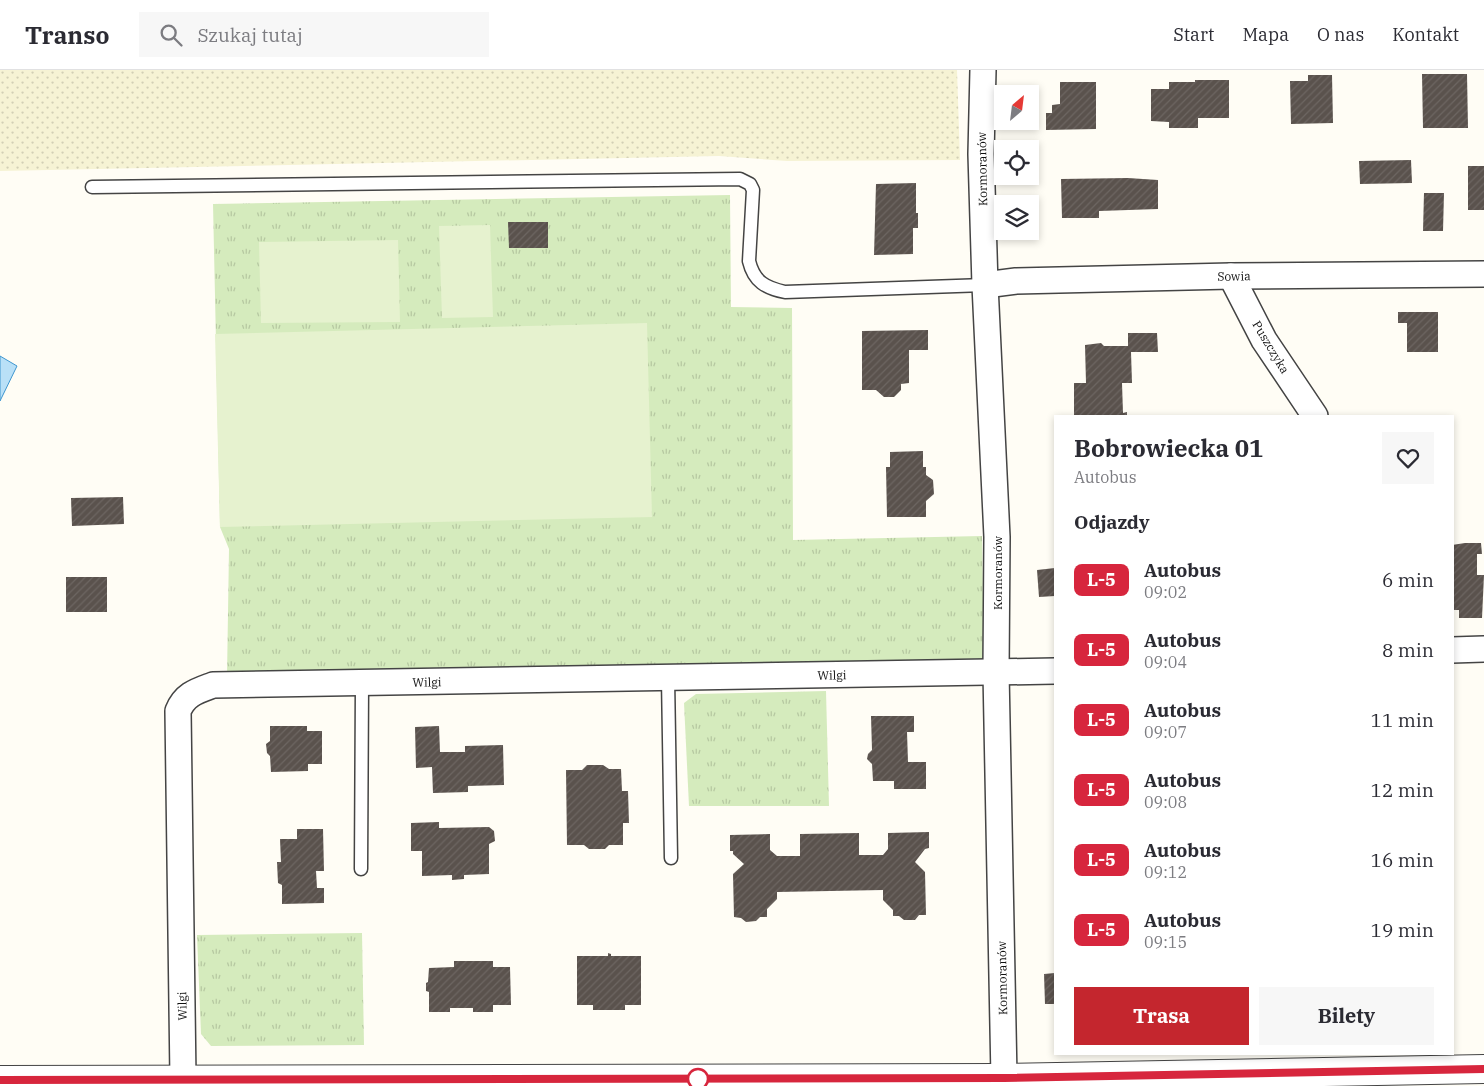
<!DOCTYPE html>
<html lang="pl">
<head>
<meta charset="utf-8">
<style>
  :root { --surface:#fff; --page:#f7f7f7; --text:#2b2b33; --muted:#7c7c81; --line:#e1e1e2; --accent:#c4262e }
  body { margin:0; font-family:"IBM Plex Serif",serif; background:var(--page); color:var(--text); height:100vh; display:flex; flex-direction:column; font-size:19px; white-space:nowrap }
  * { box-sizing:border-box; margin:0 }
  p { font-size:16px; color:var(--muted) }
  .icon { flex:none; width:28px; height:28px; fill:none; stroke:currentColor; stroke-width:2; stroke-linecap:round; stroke-linejoin:round }
  .map { position:relative; flex:1; overflow:hidden }
  .details { position:absolute; left:1054px; top:345px; width:400px; height:640px; display:flex; flex-direction:column; background:var(--surface); border-radius:0px; box-shadow:0 2px 8px #0003 }
  .details>* { flex:none }
  .badge { padding:0 10px; border-radius:8px; font-size:18px; line-height:32px }
  .needle { width:32px; rotate:28deg }
  .fabs { position:absolute; left:994px; top:15px; display:grid; gap:10px }
  .fabs a { display:grid; place-items:center; width:45px; height:45px; border-radius:0px; background:var(--surface); box-shadow:0 2px 8px #0003; font-size:25px }
  .map>.badge { position:absolute; translate:-50% -50%; box-shadow:0 0 0 2px #fff }
  h2 { padding:0 20px; font-size:19px; line-height:45px }
  .round { display:grid; place-items:center; flex:none; width:52px; height:52px; border-radius:0px; background:var(--page) }
  .headline { display:flex; align-items:center; justify-content:space-between; height:85px; padding:0 20px }
  h1 { font-size:24px; font-weight:700; line-height:38px }
  .action { display:flex; gap:10px; margin-top:auto; padding:10px 20px }
  .action a { flex:1; height:58px; border-radius:0px; background:var(--accent); color:#fff; font-size:20px; font-weight:700; line-height:58px; text-align:center }
  .action a+a { background:var(--page); color:var(--text) }
  ul { padding:0; list-style:none }
  li { display:flex; align-items:center; gap:15px; height:70px; padding:0 20px }
  li div { flex:1 }
  li b { display:block; font-size:19px }
  li em { font-style:normal }
  li .badge { min-width:55px; font-weight:700; text-align:center }
  header { display:flex; align-items:center; gap:30px; box-sizing:border-box; height:70px; padding:0 25px; background:var(--surface); border-bottom:1px solid var(--line) }
  header strong { font-size:24px }
  nav { display:flex; gap:28px; margin-inline-start:auto; font-size:18px }
  .search { width:350px; height:45px; background:var(--page); display:flex; align-items:center; gap:12px; box-sizing:border-box; padding:0 18px; border-radius:0px; color:var(--muted); font-size:19px }
  .map>svg:first-child { display:block }
</style>
</head>
<body>
<header>
<strong>Transo</strong>
<div class="search"><svg class="icon" aria-label="search" viewBox="0 0 24 24"><circle cx="10" cy="10" r="6"/><path d="M15 15l6 6"/></svg>Szukaj tutaj</div>
<nav><a>Start</a><a>Mapa</a><a>O nas</a><a>Kontakt</a></nav>
</header>
<div class="map">
<svg width="1484" height="1016" viewBox="0 0 1484 1016">
  <defs>
    <pattern id="farmland-dots" width="8" height="8" patternUnits="userSpaceOnUse" patternTransform="scale(1.25)"><rect width="8" height="8" fill="#f6f3d4"/><path d="M2 2h.1M6 6h.1" fill="none" stroke="#d2cfb5" stroke-width="1.8" stroke-linecap="round"/></pattern>
    <pattern id="grass-tufts" width="24" height="20" patternUnits="userSpaceOnUse" patternTransform="scale(1.25)"><rect width="24" height="20" fill="#d5ebbd"/><path d="M3 7l-1-3M5 7V3M7 7l1-3M15 17l-1-3M17 17v-4M19 17l1-3" fill="none" stroke="#b6c8a1"/></pattern>
    <pattern id="building-hatch" width="6" height="6" patternUnits="userSpaceOnUse" patternTransform="scale(1.25)"><rect width="6" height="6" fill="#5a524d"/><path d="M-1 1l2-2M0 6l6-6M5 7l2-2" fill="none" stroke="#6d6662"/></pattern>
  </defs>
  <rect width="100%" height="100%" fill="#fffdf5"/>
  <path fill="url(#farmland-dots)" d="M0 0H957L960 90 787 91 719 86 0 101Z"/>
  <g fill="url(#grass-tufts)">
    <path d="M730 125 731 237 792 238 793 470 982 466 984 596 227 606 229 479 220 457 213 134Z"/>
    <path d="M826 621 829 736H689L684 633 696 624Z"/>
    <path d="M362 863 364 975 211 976 201 964 197 865Z"/>
  </g>
  <g fill="#e6f2cf">
    <path d="M490 155 493 247 442 248 439 156Z"/>
    <path d="M398 170 400 252 261 253 259 172Z"/>
    <path d="M647 253 652 447 220 457 215 264Z"/>
  </g>
  <path fill="#b9e0f7" stroke="#3f96cf" d="M0 286 17 296 0 331Z"/>
  <g fill="url(#building-hatch)">
    <path d="M1422 4H1467L1468 58H1423Z"/>
    <path d="M1308 5H1332L1333 53 1291 54 1290 11H1308Z"/>
    <path d="M1195 10H1229V48H1198V58H1169V52L1151 51V19H1169V12H1195Z"/>
    <path d="M1060 12H1096V59L1046 60V43H1052V35L1060 34Z"/>
    <path d="M1411 90 1412 113 1360 114 1359 91Z"/>
    <rect x="1468" y="96" width="16" height="44"/>
    <path d="M1128 108 1158 110V139L1099 141V148H1062L1061 109Z"/>
    <path d="M916 113V143H918V158H913V184L874 185 876 114Z"/>
    <path d="M1424 123H1444L1443 161H1423Z"/>
    <path d="M508 152H548V178H509Z"/>
    <path d="M1398 242H1438V282H1407V253H1398Z"/>
    <path d="M928 260V280H909V313L901 314V320L894 327H884L876 320H862V261Z"/>
    <path d="M1128 263H1157L1158 282H1131L1132 313H1122L1123 343 1127 342V346L1074 345V313H1086L1085 275 1101 273 1104 276H1128Z"/>
    <path d="M923 381V397H926V405L933 410 934 424 926 431V447H887L886 397H890V382Z"/>
    <path d="M123 427 124 454 72 456 71 428Z"/>
    <path d="M1465 473H1481L1482 484H1477V505H1484L1482 548H1459V540H1452V475Z"/>
    <path d="M1055 498V526L1039 527 1037 500Z"/>
    <rect x="66" y="507" width="41" height="35"/>
    <path d="M871 646H914V662H907L908 692H926V719H894V711H873L872 694 867 689 868 684 872 680Z"/>
    <path d="M270 656H307V661H322V694H308V701L271 702 270 686 267 683 266 674 270 671Z"/>
    <path d="M439 656 440 682H465V676L503 675 504 715 468 716V722L433 723 432 697 416 698 415 657Z"/>
    <path d="M587 695H603L609 699H621L622 721H628L629 753H623V775H609L605 779H589L584 775H567L566 700H582Z"/>
    <path d="M439 752V758L489 757 494 761 495 771 489 774V804L464 805V809L452 810V805L422 806V781H411V753Z"/>
    <path d="M297 759H323L324 801H316L317 818H324V833L282 834V815L278 813 277 792H281L280 769H297Z"/>
    <path d="M929 762V778L925 779 915 792 925 802 926 845H919L915 850H904L899 846H893V840L883 830V820L777 822V829L767 839V847H760L756 851 746 852 741 848 734 847 733 804 744 794 733 784V781H730V765L770 764V780L777 786H800V764L859 763V785H883L888 779V763Z"/>
    <path d="M608 883 611 884V886H641V935H625V940H593V935H577V886H608Z"/>
    <path d="M454 891H493V897H510L511 935H493V942H473V938H450V942H429V922L426 921V913L428 912 429 898 454 897Z"/>
    <path d="M1055 903V934H1045L1044 904Z"/>
  </g>
  <g fill="none" stroke-linecap="round" stroke-linejoin="round">
    <defs>
      <g id="service">
        <path d="M92 117 740 109 750 114 753 120 749 191C754 212 766 218 785 222L985 215"/>
        <path d="M668 608 671 788"/>
        <path d="M361 799 362 613"/>
      </g>
      <g id="minor">
        <path d="M983 0 981 84 985 215 997 467 996 602 1004 1008"/>
        <path d="M1231 206 1264 270 1315 346"/>
        <path d="M985 215 1016 211 1231 206 1484 204"/>
        <path d="M1452 580 1484 579"/>
        <path d="M183 1009 178 641C185 624 197 621 213 615L1055 601"/>
      </g>
      <path id="tertiary" d="M0 1010 1004 1008 1484 999"/>
    </defs>
    <use href="#service" stroke="#444" stroke-width="15"/>
    <use href="#minor" stroke="#444" stroke-width="28"/>
    <use href="#tertiary" stroke="#444" stroke-width="30"/>
    <use href="#service" stroke="#fff" stroke-width="12"/>
    <use href="#minor" stroke="#fff" stroke-width="25"/>
    <use href="#tertiary" stroke="#fff" stroke-width="28"/>
  </g>
  <g fill="none" stroke-linecap="round" stroke-linejoin="round">
    <defs>
      <path id="line" d="M0 1010 1004 1008 1484 999"/>
    </defs>
    <use href="#line" stroke="#fff" stroke-width="11"/>
    <use href="#line" stroke="#d7263d" stroke-width="8"/>
  </g>
  <circle fill="#fff" stroke="#d7263d" stroke-width="2.5" cx="698" cy="1009" r="10"/>
  <g text-anchor="middle" dominant-baseline="central" stroke-width="5" stroke-linejoin="round" paint-order="stroke">
    <g font-size="12" fill="#111" stroke="#fff">
      <text transform="translate(982 99) rotate(-91)">Kormoranów</text>
      <text transform="translate(1234 206) rotate(-1)">Sowia</text>
      <text transform="translate(1271 277) rotate(59)">Puszczyka</text>
      <text transform="translate(997 503) rotate(-90)">Kormoranów</text>
      <text transform="translate(832 605) rotate(-1)">Wilgi</text>
      <text transform="translate(427 612) rotate(-1)">Wilgi</text>
      <text transform="translate(1002 908) rotate(-91)">Kormoranów</text>
      <text transform="translate(182 936) rotate(-91)">Wilgi</text>
    </g>
  </g>
</svg>
<div class="fabs">
<a><svg class="needle" viewBox="-14 -14 28 28"><path d="M0-13l5 13h-10z" fill="#e53935"/><path d="M0 13l5-13h-10z" fill="#7c7c81"/></svg></a>
<a><svg class="icon" aria-label="locate" viewBox="0 0 24 24"><circle cx="12" cy="12" r="6"/><path d="M12 2v4M12 18v4M2 12h4M18 12h4"/></svg></a>
<a><svg class="icon" aria-label="layers" viewBox="0 0 24 24"><path d="M12 4l9 5-9 5-9-5zM3 14l9 5 9-5"/></svg></a>
</div>
<section class="details">
<div class="headline"><div><h1>Bobrowiecka 01</h1><p>Autobus</p></div><a class="round"><svg class="icon" aria-label="heart" viewBox="0 0 24 24"><path d="M12 20l-8-8c-3-5 5-10 8-4 3-6 11-1 8 4z"/></svg></a></div>
<h2>Odjazdy</h2>
<ul>
<li><span class="badge" style="background:#d7263d;color:#fff">L-5</span><div><b>Autobus</b><p>09:02</p></div><em>6 min</em></li>
<li><span class="badge" style="background:#d7263d;color:#fff">L-5</span><div><b>Autobus</b><p>09:04</p></div><em>8 min</em></li>
<li><span class="badge" style="background:#d7263d;color:#fff">L-5</span><div><b>Autobus</b><p>09:07</p></div><em>11 min</em></li>
<li><span class="badge" style="background:#d7263d;color:#fff">L-5</span><div><b>Autobus</b><p>09:08</p></div><em>12 min</em></li>
<li><span class="badge" style="background:#d7263d;color:#fff">L-5</span><div><b>Autobus</b><p>09:12</p></div><em>16 min</em></li>
<li><span class="badge" style="background:#d7263d;color:#fff">L-5</span><div><b>Autobus</b><p>09:15</p></div><em>19 min</em></li>
</ul>
<div class="action"><a>Trasa</a><a>Bilety</a></div>
</section>
</div>
</body>
</html>
